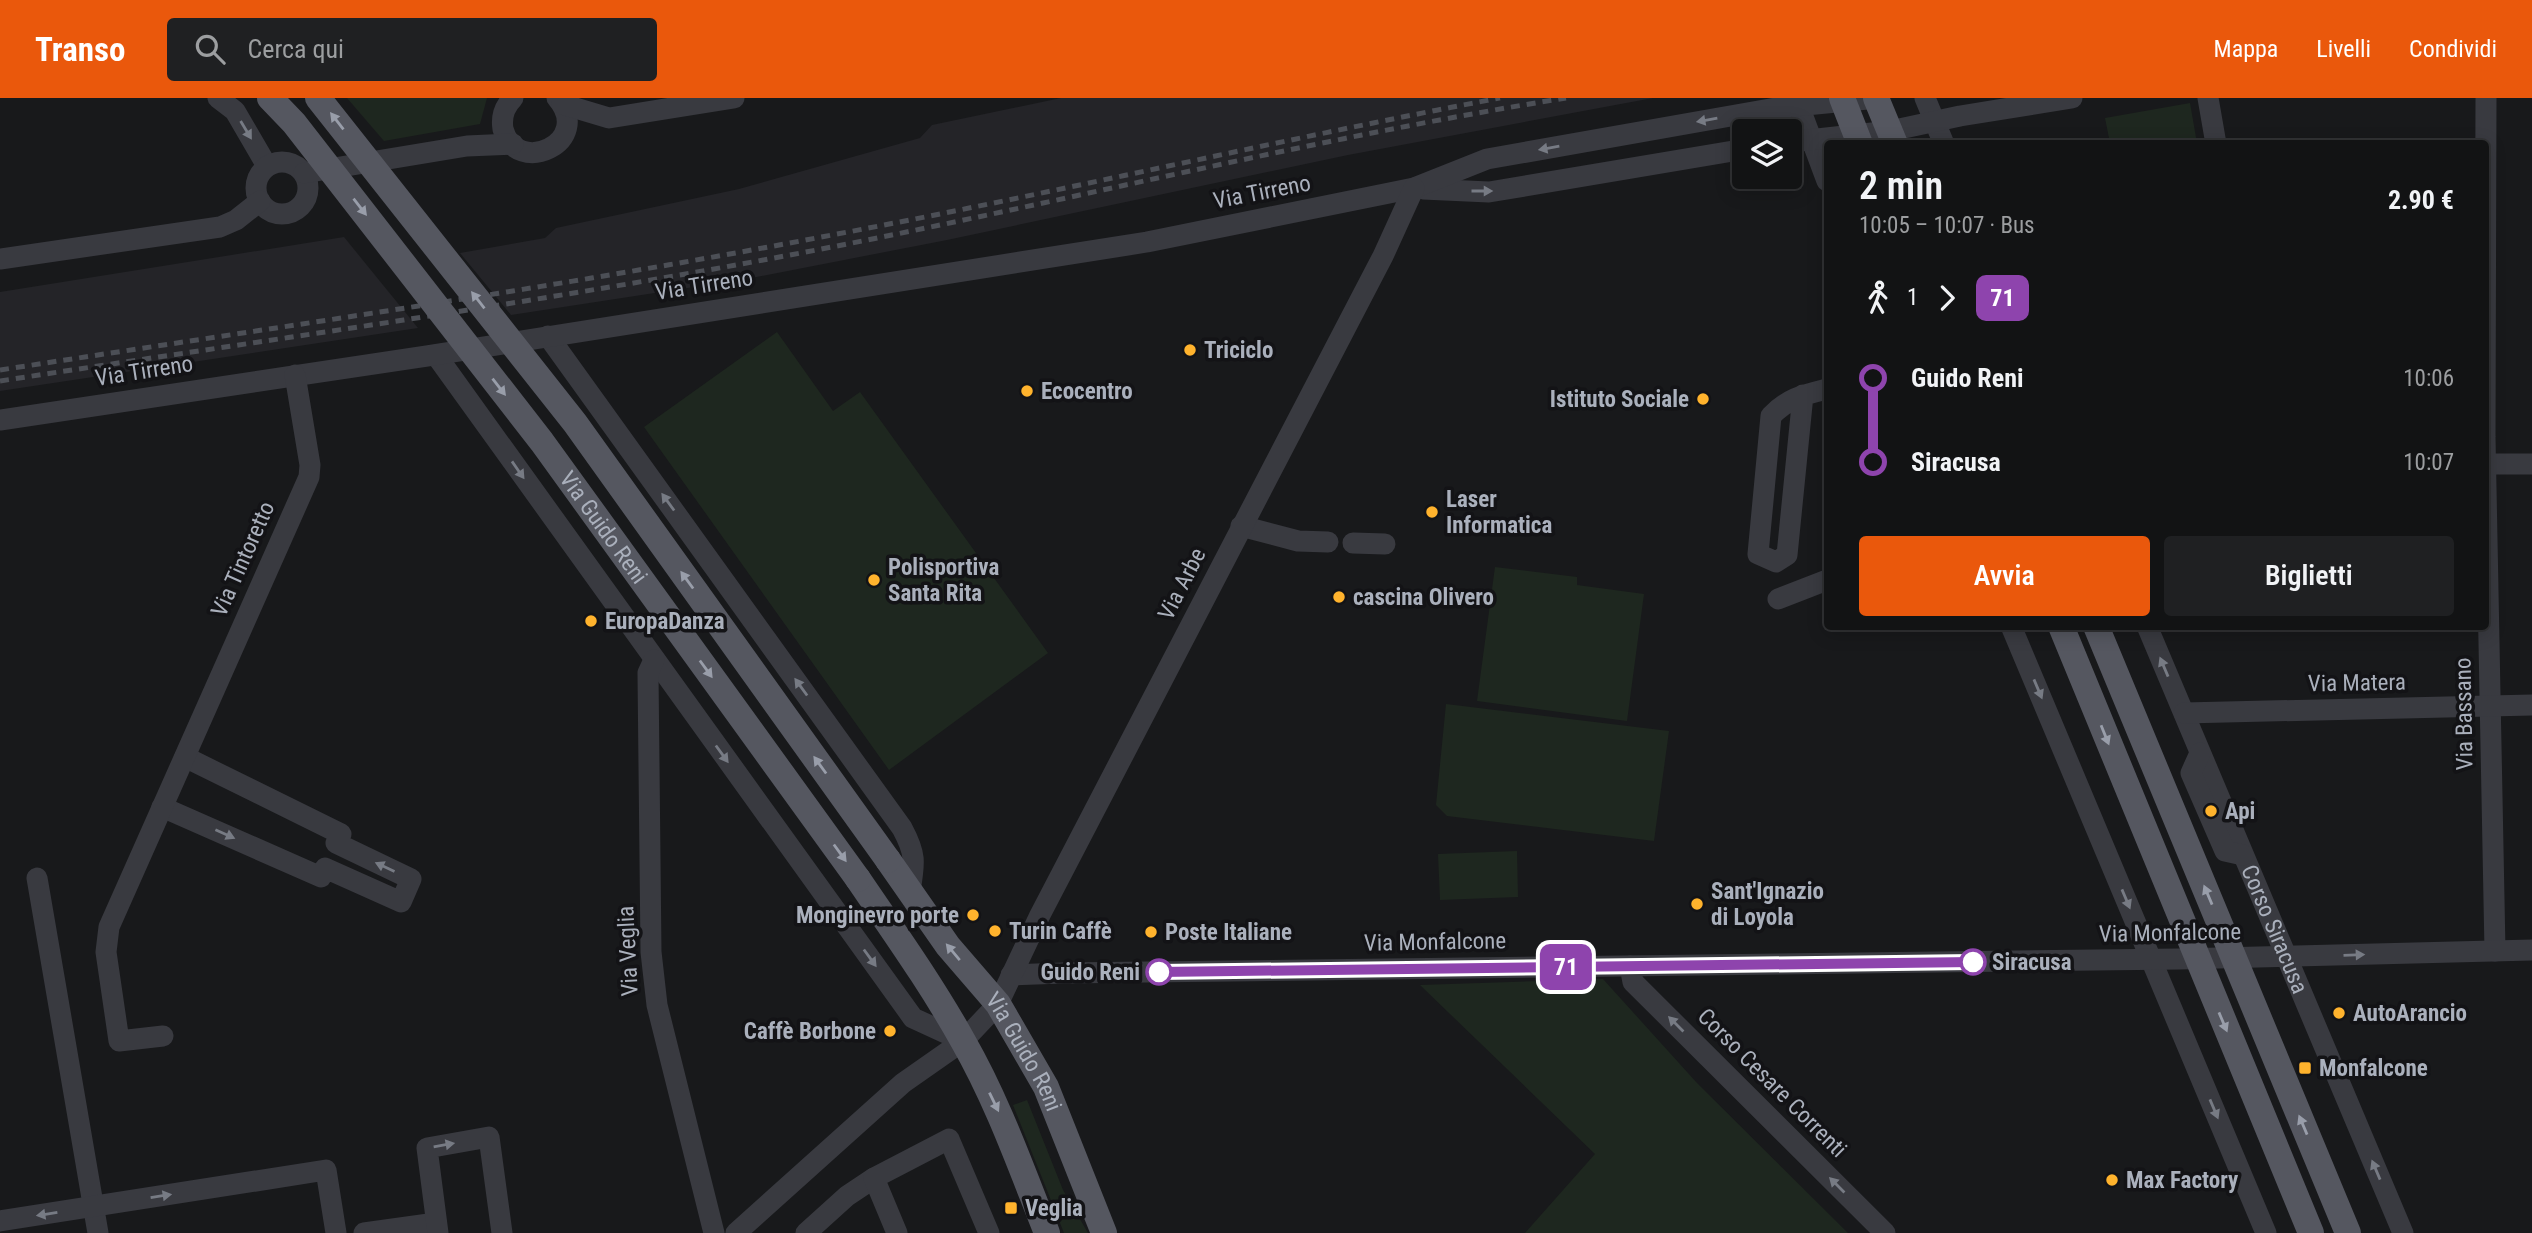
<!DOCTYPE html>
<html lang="it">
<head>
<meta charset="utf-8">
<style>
  :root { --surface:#121314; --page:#1f2022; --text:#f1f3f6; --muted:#9c9ea0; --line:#313234; --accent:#ea580c }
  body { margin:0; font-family:"Roboto Condensed",sans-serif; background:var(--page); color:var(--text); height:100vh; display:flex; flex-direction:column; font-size:26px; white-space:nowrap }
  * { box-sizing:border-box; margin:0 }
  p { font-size:23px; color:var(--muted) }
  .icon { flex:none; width:38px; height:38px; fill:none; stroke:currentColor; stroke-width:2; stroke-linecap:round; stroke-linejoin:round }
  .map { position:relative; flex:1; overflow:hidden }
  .panel { position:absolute; left:1824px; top:42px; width:665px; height:490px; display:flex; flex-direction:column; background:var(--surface); border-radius:7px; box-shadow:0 4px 18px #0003,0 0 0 2px var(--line) }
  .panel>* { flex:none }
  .badge { padding:0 14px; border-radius:10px; font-size:24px; line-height:46px }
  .buttons { position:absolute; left:1732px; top:21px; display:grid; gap:14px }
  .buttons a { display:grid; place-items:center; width:70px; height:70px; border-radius:7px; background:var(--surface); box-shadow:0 4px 18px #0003,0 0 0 2px var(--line); font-size:35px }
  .map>.badge { position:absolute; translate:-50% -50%; box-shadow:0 0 0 4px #fff }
  .legs { display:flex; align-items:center; gap:10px; height:77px; padding:0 35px; font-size:23px }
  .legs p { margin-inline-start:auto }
  .head { display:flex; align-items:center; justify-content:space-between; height:119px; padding:0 35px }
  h1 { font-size:38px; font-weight:600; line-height:52px }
  .cta { display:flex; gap:14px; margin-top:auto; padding:14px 35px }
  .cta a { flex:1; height:80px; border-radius:7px; background:var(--accent); color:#fff; font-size:28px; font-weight:600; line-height:80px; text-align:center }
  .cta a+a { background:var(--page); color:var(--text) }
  ul { padding:0 35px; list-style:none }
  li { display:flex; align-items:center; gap:24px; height:84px; font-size:26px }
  li i { display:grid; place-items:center; width:10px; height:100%; margin:0 9px; background:currentColor }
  li i::after { content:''; width:18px; height:18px; margin:-9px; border:5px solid; border-radius:50%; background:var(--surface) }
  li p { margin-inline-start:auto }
  li:first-child i { background:linear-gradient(#0000 50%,currentColor 0) }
  li:last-child i { background:linear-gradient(currentColor 50%,#0000 0) }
  header { display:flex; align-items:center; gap:42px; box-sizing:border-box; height:98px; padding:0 35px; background:var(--accent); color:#fff }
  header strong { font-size:33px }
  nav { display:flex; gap:38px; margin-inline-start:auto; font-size:24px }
  .search { width:490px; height:63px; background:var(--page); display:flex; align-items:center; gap:18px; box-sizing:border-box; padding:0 24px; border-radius:7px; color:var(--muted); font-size:26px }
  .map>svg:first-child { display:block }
</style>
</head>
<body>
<header>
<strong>Transo</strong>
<div class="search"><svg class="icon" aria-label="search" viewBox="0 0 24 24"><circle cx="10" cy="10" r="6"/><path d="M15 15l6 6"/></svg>Cerca qui</div>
<nav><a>Mappa</a><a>Livelli</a><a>Condividi</a></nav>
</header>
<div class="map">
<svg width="2532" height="1135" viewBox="0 0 2532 1135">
  <rect width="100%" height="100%" fill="#18191b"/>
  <g fill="#242428">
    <path d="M1061 0H1653L1348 57 947 142 746 181 511 217 460 155 545 140 556 130 739 91 920 40 932 27Z"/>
    <path d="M344 139 418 230 0 293V194Z"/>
  </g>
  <g fill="#1e271f">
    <path d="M347 0H487L480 26 384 43Z"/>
    <path d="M2190 5 2197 45H2110L2105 20Z"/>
    <path d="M777 234 833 313 860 294 1048 555 889 672 644 329Z"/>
    <path d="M1495 469 1577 479V487L1644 496 1627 623 1477 603Z"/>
    <path d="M1446 606 1669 633 1654 743 1447 718 1436 707Z"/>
    <path d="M1517 753 1518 799 1440 802 1438 756Z"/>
    <path d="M1603 881 1697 985 1848 1135H1525L1595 1056 1420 887Z"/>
    <path d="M1027 1002 1063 1092 1088 1135H1064L1013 1007Z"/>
  </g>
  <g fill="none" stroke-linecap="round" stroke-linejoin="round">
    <g stroke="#393a40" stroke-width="21">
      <path d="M218 0 235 13 267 68"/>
      <path d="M513 0C505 8 501 19 503 31 516 80 595 44 557 0"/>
      <path d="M1796 0 1827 83"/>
      <path d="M1925 0 1944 46"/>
      <path d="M2208 0 2216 46"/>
      <path d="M2486 0 2485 339 2495 853"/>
      <path d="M562 6 609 20 734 0"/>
      <path d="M1790 44 1890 33 1960 18 2072 0"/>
      <circle cx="282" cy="90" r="26"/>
      <path d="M304 75 467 48 513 46"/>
      <path d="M1423 91 1489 94 1745 51"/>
      <path d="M0 161 220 129 236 122 260 103"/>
      <path d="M548 238 902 730C916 756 915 764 910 793"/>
      <path d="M436 257 913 920 963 943"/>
      <path d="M1803 297 1787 457 1776 464 1758 456 1771 318C1788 300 1803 297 1827 291"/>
      <path d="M0 322 427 258 1147 144 1414 90 1487 61 1776 10 1878 0"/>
      <path d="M2485 366H2532"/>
      <path d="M1241 428 1298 443 1328 444"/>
      <path d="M1353 445 1385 446"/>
      <path d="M1778 501 1827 482"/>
      <path d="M2011 528 2266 1135"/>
      <path id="s1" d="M2147 528 2403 1135"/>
      <path d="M654 562 648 575 651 854 657 907 714 1135"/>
      <path d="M2184 615 2532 607"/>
      <path d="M2200 655 2191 675 2225 753 2243 757"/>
      <path d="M162 709 321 779 325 770 401 804 411 781 336 745 341 736 185 659"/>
      <path d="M37 780 98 1135"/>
      <path d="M1630 868 1633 884 1885 1135"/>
      <path d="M1011 877 1063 875 2179 861 2532 852"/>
      <path d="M163 938 119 943 106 854 109 829 309 379 310 367 295 277"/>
      <path d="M0 1123 326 1072 336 1135"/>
      <path d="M364 1135 436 1125"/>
      <path d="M438 1135 427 1050 489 1039 502 1135"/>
      <path d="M736 1135 903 985 963 943 998 906 1040 817 1383 158 1414 90"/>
      <path d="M806 1135 847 1098 874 1080"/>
      <path d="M897 1135 874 1080 949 1041 989 1135"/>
    </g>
    <g stroke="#555760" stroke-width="26">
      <path d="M1842 0 1860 46"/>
      <path d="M1876 0 1895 46"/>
      <path d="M2061 528 2311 1135"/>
      <path d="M2096 528 2348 1135"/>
      <path id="s2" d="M888 762 948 848 998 906 1046 989 1104 1135"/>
      <path d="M858 781C894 834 932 887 963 943 998 1004 1021 1070 1047 1135"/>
    </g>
    <g stroke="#4c4f56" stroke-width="5" stroke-dasharray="9 7" stroke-linecap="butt">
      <path d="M0 272C278 229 556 190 832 137 1056 95 1277 42 1500 0"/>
      <path d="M0 283C279 240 560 202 837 148 1081 100 1321 39 1566 0"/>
    </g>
    <g stroke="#555760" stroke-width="26">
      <path id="s3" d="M270 0 294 25 542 344 858 781"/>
      <path d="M318 0 575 325 888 762"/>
    </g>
  </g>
  <defs><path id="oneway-solid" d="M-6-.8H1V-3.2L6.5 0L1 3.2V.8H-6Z" transform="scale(1.75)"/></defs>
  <g fill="#777b84">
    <use href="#oneway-solid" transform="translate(1707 22) rotate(170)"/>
    <use href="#oneway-solid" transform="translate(246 32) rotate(59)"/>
    <use href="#oneway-solid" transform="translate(1549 50) rotate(170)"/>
    <use href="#oneway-solid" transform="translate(1482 93)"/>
    <use href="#oneway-solid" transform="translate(518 372) rotate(55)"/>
    <use href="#oneway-solid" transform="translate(668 404) rotate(-126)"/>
    <use href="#oneway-solid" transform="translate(2164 569) rotate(-113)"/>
    <use href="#oneway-solid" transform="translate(801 589) rotate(-126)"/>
    <use href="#oneway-solid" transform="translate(2038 591) rotate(67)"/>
    <use href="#oneway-solid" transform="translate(722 656) rotate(54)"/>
    <use href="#oneway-solid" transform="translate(225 736) rotate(24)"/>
    <use href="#oneway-solid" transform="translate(385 769) rotate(-155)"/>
    <use href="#oneway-solid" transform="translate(2126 801) rotate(67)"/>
    <use href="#oneway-solid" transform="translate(2354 857) rotate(-2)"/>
    <use href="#oneway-solid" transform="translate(870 860) rotate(54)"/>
    <use href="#oneway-solid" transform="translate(1676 926) rotate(-135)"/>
    <use href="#oneway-solid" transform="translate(2214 1011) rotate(67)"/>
    <use href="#oneway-solid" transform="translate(444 1047) rotate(-10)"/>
    <use href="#oneway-solid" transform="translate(2376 1072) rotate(-113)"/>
    <use href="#oneway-solid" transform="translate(1837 1087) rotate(-135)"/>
    <use href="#oneway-solid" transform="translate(161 1098) rotate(-9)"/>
    <use href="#oneway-solid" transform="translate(47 1116) rotate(171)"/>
  </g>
  <g fill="#999eaa">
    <use href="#oneway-solid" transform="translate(337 23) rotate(-128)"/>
    <use href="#oneway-solid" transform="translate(360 109) rotate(52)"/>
    <use href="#oneway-solid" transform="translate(478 202) rotate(-128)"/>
    <use href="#oneway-solid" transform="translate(499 289) rotate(52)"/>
    <use href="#oneway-solid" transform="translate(687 482) rotate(-126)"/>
    <use href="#oneway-solid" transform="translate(706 571) rotate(54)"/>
    <use href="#oneway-solid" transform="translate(2105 637) rotate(68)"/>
    <use href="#oneway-solid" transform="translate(820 667) rotate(-126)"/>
    <use href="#oneway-solid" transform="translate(840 755) rotate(54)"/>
    <use href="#oneway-solid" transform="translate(2208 797) rotate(-113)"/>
    <use href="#oneway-solid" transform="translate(953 854) rotate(-130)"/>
    <use href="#oneway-solid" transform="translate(2223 924) rotate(67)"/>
    <use href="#oneway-solid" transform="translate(994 1004) rotate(64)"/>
    <use href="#oneway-solid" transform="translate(2303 1027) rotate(-113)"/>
  </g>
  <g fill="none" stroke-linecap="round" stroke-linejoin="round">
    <defs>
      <path id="line-1" d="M1159 874 1973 864"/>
    </defs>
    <use href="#line-1" stroke="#fff" stroke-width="16"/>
    <use href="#line-1" stroke="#8e44ad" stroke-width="10"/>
  </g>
  <g fill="#ffb32d" stroke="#131316" stroke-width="2.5">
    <circle cx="1190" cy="252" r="7"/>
    <circle cx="1027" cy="293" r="7"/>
    <circle cx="1703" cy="301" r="7"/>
    <circle cx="1432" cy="414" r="7"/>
    <circle cx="874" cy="482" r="7"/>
    <circle cx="1339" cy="499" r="7"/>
    <circle cx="591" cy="523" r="7"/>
    <circle cx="2211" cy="713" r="7"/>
    <circle cx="1697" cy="806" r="7"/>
    <circle cx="973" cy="817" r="7"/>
    <circle cx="995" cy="833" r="7"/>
    <circle cx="1151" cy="834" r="7"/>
    <circle cx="2339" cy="915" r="7"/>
    <circle cx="890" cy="933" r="7"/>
    <rect x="2298" y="963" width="14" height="14" rx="3.5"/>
    <circle cx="2112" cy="1082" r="7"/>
    <rect x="1004" y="1103" width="14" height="14" rx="3.5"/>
  </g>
  <g fill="#fff" stroke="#8e44ad" stroke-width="3.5">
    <circle cx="1973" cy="864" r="12"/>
    <circle cx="1159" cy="874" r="12"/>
  </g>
  <g text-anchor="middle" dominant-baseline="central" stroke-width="7" stroke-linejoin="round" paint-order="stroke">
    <g font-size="23" fill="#aab0bc" stroke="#131316">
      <text transform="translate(1262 94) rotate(-11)">Via Tirreno</text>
      <text transform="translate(704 187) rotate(-9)">Via Tirreno</text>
      <text transform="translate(144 273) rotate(-9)">Via Tirreno</text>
      <text stroke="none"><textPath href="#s3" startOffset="544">Via Guido Reni</textPath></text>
      <text transform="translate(243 461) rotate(-66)">Via Tintoretto</text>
      <text transform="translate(1182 486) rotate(-63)">Via Arbe</text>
      <text transform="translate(2357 585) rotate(-1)">Via Matera</text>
      <text transform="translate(2464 616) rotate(-91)">Via Bassano</text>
      <text stroke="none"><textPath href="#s1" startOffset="329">Corso Siracusa</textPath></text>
      <text transform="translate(2170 835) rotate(-1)">Via Monfalcone</text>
      <text transform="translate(1435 844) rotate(-1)">Via Monfalcone</text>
      <text transform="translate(628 853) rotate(-93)">Via Veglia</text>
      <text stroke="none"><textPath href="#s2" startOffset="236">Via Guido Reni</textPath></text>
      <text transform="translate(1772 985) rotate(45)">Corso Cesare Correnti</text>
    </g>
    <g font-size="23" font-weight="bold" fill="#aab0bc" stroke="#131316" text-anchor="start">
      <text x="1204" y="252">Triciclo</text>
      <text x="1041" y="293">Ecocentro</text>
      <text x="1689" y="301" text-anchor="end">Istituto Sociale</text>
      <text x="1446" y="401">Laser<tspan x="1446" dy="26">Informatica</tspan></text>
      <text x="888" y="469">Polisportiva<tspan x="888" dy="26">Santa Rita</tspan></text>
      <text x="1353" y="499">cascina Olivero</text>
      <text x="605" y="523">EuropaDanza</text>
      <text x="2225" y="713">Api</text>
      <text x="1711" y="793">Sant'Ignazio<tspan x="1711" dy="26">di Loyola</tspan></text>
      <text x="959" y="817" text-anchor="end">Monginevro porte</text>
      <text x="1009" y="833">Turin Caffè</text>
      <text x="1165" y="834">Poste Italiane</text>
      <text x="2353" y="915">AutoArancio</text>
      <text x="876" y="933" text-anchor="end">Caffè Borbone</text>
      <text x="2319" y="970">Monfalcone</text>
      <text x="2126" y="1082">Max Factory</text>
      <text x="1025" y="1110">Veglia</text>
    </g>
    <g font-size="23" font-weight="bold" fill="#aab0bc" stroke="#131316" text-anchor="start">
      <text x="1992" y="864">Siracusa</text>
      <text x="1140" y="874" text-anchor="end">Guido Reni</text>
    </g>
  </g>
</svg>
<div class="buttons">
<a><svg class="icon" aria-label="layers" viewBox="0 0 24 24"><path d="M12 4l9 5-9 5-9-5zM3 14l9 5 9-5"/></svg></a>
</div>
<b class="badge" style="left:1566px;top:869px;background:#8e44ad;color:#fff">71</b>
<section class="panel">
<div class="head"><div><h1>2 min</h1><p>10:05 – 10:07 · Bus</p></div><b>2.90 €</b></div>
<div class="legs"><svg class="icon" aria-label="walk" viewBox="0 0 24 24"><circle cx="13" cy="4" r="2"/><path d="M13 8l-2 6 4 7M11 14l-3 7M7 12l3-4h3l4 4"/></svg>1<svg class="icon" aria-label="forward" viewBox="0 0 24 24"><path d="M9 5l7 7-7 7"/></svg><b class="badge" style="background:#8e44ad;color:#fff">71</b></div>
<ul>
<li><i style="color:#8e44ad"></i><b>Guido Reni</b><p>10:06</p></li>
<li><i style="color:#8e44ad"></i><b>Siracusa</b><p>10:07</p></li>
</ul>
<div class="cta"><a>Avvia</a><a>Biglietti</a></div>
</section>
</div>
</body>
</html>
